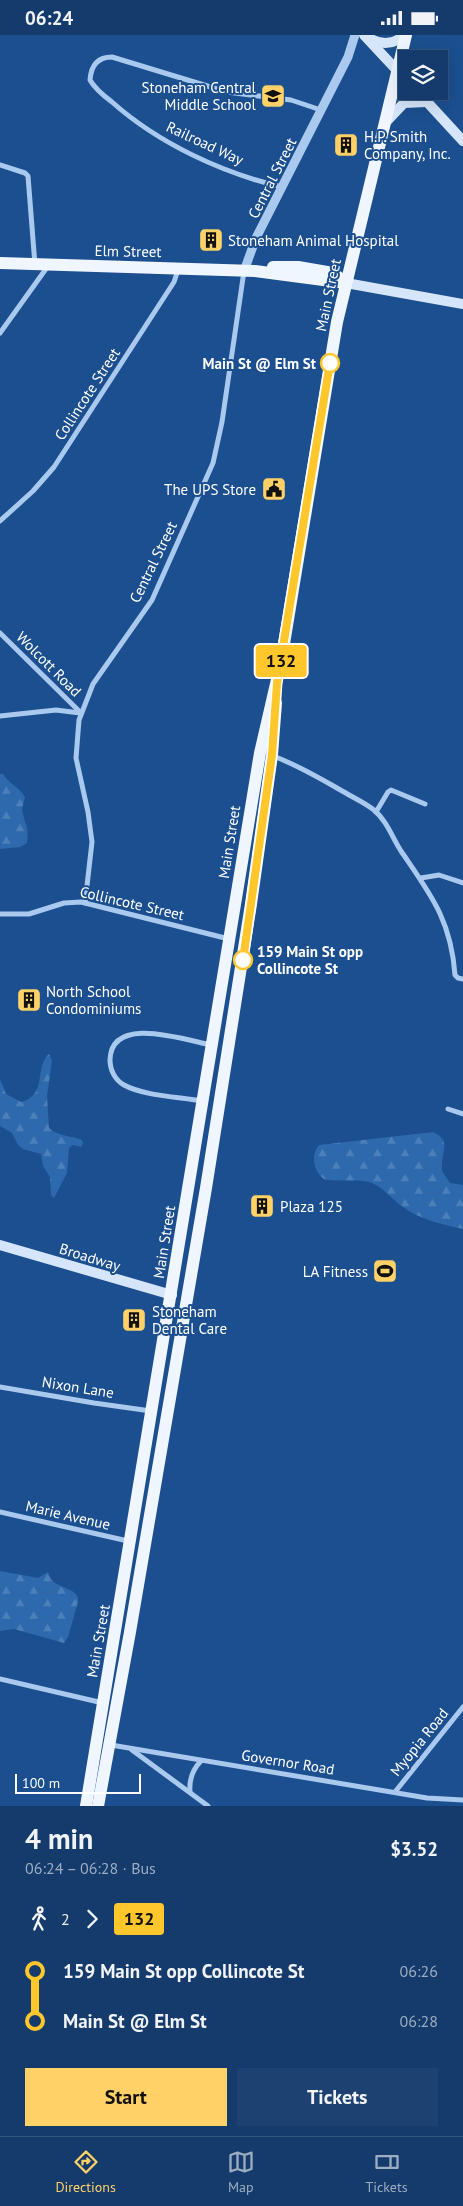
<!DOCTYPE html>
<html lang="en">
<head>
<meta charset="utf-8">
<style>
  :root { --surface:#143b6b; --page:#1d4271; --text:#f1f3f6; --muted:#9dadc1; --line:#33557e; --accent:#ffd166 }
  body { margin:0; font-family:"PT Sans",sans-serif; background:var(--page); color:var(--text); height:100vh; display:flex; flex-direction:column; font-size:19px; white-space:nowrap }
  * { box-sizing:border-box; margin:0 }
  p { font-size:16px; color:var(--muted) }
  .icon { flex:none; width:28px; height:28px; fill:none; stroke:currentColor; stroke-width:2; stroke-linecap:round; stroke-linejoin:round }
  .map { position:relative; height:1771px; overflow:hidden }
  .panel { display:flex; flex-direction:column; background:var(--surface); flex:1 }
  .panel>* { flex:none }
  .badge { padding:0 10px; border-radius:4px; font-size:18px; line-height:32px }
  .tools { position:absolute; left:398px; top:15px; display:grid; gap:10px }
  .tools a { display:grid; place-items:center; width:50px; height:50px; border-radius:0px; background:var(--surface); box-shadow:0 5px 20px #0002,0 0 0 1px var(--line); font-size:25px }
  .scale { position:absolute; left:15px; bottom:12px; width:126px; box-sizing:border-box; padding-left:5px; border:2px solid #fff; border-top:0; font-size:14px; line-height:18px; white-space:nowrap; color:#fff; -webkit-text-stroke:4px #1b4f8f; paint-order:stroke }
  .map>.badge { position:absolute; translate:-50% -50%; box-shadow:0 0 0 2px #fff }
  .legs { display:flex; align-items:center; gap:8px; height:55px; padding:0 25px; font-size:16px }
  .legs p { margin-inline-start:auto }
  .head { display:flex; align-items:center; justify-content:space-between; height:85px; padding:0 25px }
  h1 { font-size:28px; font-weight:600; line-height:38px }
  .button { display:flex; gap:10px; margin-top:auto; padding:10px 25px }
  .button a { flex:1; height:58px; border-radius:0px; background:var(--accent); color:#111; font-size:20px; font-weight:600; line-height:58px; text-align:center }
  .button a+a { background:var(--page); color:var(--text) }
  ul { padding:0 25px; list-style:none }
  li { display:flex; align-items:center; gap:18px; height:50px; font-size:19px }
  li i { display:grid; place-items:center; width:8px; height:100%; margin:0 6px; background:currentColor }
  li i::after { content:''; width:12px; height:12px; margin:-6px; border:4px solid; border-radius:50%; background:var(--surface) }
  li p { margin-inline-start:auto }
  li:first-child i { background:linear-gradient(#0000 50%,currentColor 0) }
  li:last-child i { background:linear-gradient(currentColor 50%,#0000 0) }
  .status { display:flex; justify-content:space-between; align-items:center; height:35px; padding:0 25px; background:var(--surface); direction:ltr }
  .status svg { height:14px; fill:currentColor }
  .menu { display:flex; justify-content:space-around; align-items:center; height:70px; border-top:1px solid var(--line); background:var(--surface); font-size:14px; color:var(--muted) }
  .menu a { display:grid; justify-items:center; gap:2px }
  .menu .active { color:var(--accent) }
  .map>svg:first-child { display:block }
</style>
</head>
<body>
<div class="status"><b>06:24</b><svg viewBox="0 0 49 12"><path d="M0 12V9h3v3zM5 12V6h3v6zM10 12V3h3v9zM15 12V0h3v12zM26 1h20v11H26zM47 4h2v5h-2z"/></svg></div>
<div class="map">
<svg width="463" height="1771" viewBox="0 0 463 1771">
  <defs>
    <pattern id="forest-firs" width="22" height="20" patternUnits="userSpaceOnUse" patternTransform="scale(1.25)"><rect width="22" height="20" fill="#2e69ad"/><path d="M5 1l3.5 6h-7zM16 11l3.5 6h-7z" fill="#4d80b9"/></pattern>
  </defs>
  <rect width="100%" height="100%" fill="#1b4f8f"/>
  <g fill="url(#forest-firs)">
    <path d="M0 739H3C9 749 19 752 25 762 24 767 21 774 23 779 26 793 29 791 27 808L20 812 0 814Z"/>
    <path d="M49 1019 52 1026 47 1061 49 1093C59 1102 70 1100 82 1105L83 1109 81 1112 73 1110 69 1113 67 1138 54 1163 51 1160 50 1142 43 1131 41 1119 23 1114 18 1110 12 1098 0 1091V1044L6 1059 21 1067C48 1060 34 1032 49 1019Z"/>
    <path d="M433 1097C453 1106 440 1118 442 1135 443 1139 448 1144 450 1148L463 1150V1194C441 1189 421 1185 403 1172 391 1164 383 1151 369 1147 358 1144 328 1147 324 1144 314 1137 310 1120 319 1110Z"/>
    <path d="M0 1536 38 1543 48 1537C49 1540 50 1542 52 1545 59 1554 80 1553 78 1567L68 1602 64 1608 14 1594 0 1596Z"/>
  </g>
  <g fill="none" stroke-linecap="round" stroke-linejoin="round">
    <g stroke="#a9c9ee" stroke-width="5">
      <path d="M0 130 25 138 28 141 35 230"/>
      <path d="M282 152C222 138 158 108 112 67 104 61 95 54 90 45 91 31 97 22 112 22L227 57 291 65 321 75"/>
      <path d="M0 298 48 231"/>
      <path d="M0 486 33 456 54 432 174 247 178 235"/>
      <path d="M0 598 81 678"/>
      <path d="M0 681 56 675 80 678"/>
      <path d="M273 721C298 730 321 744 344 757 354 763 365 768 374 775 387 786 392 802 401 816 431 860 451 885 455 940L458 943 463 944"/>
      <path d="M376 777 388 757 391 755 425 769"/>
      <path d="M421 843 439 840 463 848"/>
      <path d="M85 868 92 807 88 777 76 723 79 685 93 649 152 565 213 428 222 387 244 236"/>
      <path d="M0 879H29L64 868 81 867 229 904"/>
      <path d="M202 1066C180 1062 144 1061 124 1050 115 1045 110 1035 110 1025 111 979 185 1005 211 1010"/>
      <path d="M448 1074 463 1079"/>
      <path d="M0 1352 94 1368 151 1376"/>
      <path d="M0 1477 128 1506"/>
      <path d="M0 1644 103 1668"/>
      <path d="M111 1710 427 1763 463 1765"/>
      <path d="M132 1715 208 1771"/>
      <path d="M190 1757C189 1745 193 1734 201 1726"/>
      <path d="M395 1757 463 1672"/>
    </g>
    <path stroke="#a9c9ee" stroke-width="9" d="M244 236 256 203 348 22 355 0"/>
    <g stroke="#d6e6fa" stroke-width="10">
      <path d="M364 0 406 45"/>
      <path d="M369 3C381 10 394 10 404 0"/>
      <path d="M417 56 463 106"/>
      <path d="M386 87 404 68 426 67"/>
      <path d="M346 248 463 269"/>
      <path d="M0 1210 172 1260"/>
    </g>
    <g stroke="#f0f6ff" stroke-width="12">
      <path d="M0 228 255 236 346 248"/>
      <path d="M273 232H298L333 238 346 248"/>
      <path d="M86 1771 260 718 281 627 337 287 406 0"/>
      <path d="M98 1771 130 1597 206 1153 251 869 272 720 276 668"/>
    </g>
  </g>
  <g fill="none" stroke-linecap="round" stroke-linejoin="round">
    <defs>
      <path id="line-1" d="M243 925 272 720 277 648 330 328"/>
    </defs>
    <use href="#line-1" stroke="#fff" stroke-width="11"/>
    <use href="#line-1" stroke="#ffc72c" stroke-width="8"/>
  </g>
  <defs>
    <symbol id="school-square" viewBox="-11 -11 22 22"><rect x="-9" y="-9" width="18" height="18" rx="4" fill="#ffd166" stroke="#1b4f8f"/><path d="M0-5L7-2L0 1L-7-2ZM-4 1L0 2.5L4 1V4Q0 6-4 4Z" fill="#111"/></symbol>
    <symbol id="building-square" viewBox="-11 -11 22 22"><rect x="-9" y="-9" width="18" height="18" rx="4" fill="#ffd166" stroke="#1b4f8f"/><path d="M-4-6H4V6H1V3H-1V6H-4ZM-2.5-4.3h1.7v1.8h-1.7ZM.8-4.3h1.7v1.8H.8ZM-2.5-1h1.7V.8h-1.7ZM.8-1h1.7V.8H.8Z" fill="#111"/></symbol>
    <symbol id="civic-square" viewBox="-11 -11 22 22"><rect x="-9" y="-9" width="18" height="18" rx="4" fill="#ffd166" stroke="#1b4f8f"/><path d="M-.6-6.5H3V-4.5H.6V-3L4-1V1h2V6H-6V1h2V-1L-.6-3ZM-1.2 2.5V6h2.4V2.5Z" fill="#111"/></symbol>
    <symbol id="stadium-square" viewBox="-11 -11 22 22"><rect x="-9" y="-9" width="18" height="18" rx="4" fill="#ffd166" stroke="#1b4f8f"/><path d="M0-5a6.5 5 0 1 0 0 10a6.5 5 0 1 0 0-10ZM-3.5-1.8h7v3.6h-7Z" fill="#111"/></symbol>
  </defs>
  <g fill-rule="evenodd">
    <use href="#school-square" x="259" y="47" width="28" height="28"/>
    <use href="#building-square" x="332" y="96" width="28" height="28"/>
    <use href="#building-square" x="197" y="191" width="28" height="28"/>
    <use href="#civic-square" x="260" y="440" width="28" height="28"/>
    <use href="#building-square" x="15" y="951" width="28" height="28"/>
    <use href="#building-square" x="248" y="1157" width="28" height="28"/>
    <use href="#stadium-square" x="371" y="1222" width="28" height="28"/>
    <use href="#building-square" x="120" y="1271" width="28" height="28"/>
  </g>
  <g fill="#fff" stroke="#ffc72c" stroke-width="2.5">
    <circle cx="330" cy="328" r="9"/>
    <circle cx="243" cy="925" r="9"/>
  </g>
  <g text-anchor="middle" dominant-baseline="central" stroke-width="4" stroke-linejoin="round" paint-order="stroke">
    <g font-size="15" fill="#fff" stroke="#1b4f8f" text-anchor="start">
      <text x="256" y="52" text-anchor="end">Stoneham Central<tspan x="256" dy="17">Middle School</tspan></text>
      <text x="364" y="101">H.P. Smith<tspan x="364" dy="17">Company, Inc.</tspan></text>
      <text x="228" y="205">Stoneham Animal Hospital</text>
      <text x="256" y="454" text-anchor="end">The UPS Store</text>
      <text x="46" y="956">North School<tspan x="46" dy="17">Condominiums</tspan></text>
      <text x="280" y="1171">Plaza 125</text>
      <text x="368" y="1236" text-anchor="end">LA Fitness</text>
      <text x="152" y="1276">Stoneham<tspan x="152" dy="17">Dental Care</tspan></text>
    </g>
    <g font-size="15" fill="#fff" stroke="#1b4f8f">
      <text transform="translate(205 108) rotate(25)">Railroad Way</text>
      <text transform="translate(272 143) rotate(-63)">Central Street</text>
      <text transform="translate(128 216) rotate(1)">Elm Street</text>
      <text transform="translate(328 260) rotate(-78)">Main Street</text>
      <text transform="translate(87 359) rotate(-57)">Collincote Street</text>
      <text transform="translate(153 527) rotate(-64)">Central Street</text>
      <text transform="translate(49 629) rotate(45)">Wolcott Road</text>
      <text transform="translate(229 807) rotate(-81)">Main Street</text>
      <text transform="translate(132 868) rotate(13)">Collincote Street</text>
      <text transform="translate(164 1207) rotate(-81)">Main Street</text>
      <text transform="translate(90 1222) rotate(17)">Broadway</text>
      <text transform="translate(78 1352) rotate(9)">Nixon Lane</text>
      <text transform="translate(68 1480) rotate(13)">Marie Avenue</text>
      <text transform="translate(98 1606) rotate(-80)">Main Street</text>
      <text transform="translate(419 1707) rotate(-51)">Myopia Road</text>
      <text transform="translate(288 1727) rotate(9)">Governor Road</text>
    </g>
    <g font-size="15" font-weight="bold" fill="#fff" stroke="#1b4f8f" text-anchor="end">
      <text x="316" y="328">Main St @ Elm St</text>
      <text x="257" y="916" text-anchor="start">159 Main St opp<tspan x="257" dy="17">Collincote St</tspan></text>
    </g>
  </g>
</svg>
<div class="tools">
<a><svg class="icon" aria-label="layers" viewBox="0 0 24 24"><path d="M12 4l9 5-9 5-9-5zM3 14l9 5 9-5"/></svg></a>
</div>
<div class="scale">100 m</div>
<b class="badge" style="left:281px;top:626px;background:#ffc72c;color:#111">132</b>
</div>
<section class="panel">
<div class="head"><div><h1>4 min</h1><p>06:24 – 06:28 · Bus</p></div><b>$3.52</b></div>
<div class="legs"><svg class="icon" aria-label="walk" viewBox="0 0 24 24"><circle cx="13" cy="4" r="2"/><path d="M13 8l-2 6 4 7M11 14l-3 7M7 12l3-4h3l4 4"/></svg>2<svg class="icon" aria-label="forward" viewBox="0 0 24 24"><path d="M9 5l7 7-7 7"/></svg><b class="badge" style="background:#ffc72c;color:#111">132</b></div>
<ul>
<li><i style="color:#ffc72c"></i><b>159 Main St opp Collincote St</b><p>06:26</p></li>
<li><i style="color:#ffc72c"></i><b>Main St @ Elm St</b><p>06:28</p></li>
</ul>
<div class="button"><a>Start</a><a>Tickets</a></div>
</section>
<nav class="menu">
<a class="active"><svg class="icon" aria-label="directions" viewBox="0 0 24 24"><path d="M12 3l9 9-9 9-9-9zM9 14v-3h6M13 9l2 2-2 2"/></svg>Directions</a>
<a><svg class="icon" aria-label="map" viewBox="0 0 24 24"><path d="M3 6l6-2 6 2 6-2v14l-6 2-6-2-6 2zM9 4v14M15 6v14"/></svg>Map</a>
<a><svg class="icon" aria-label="tickets" viewBox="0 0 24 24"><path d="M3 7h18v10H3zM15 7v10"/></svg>Tickets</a>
</nav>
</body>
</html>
